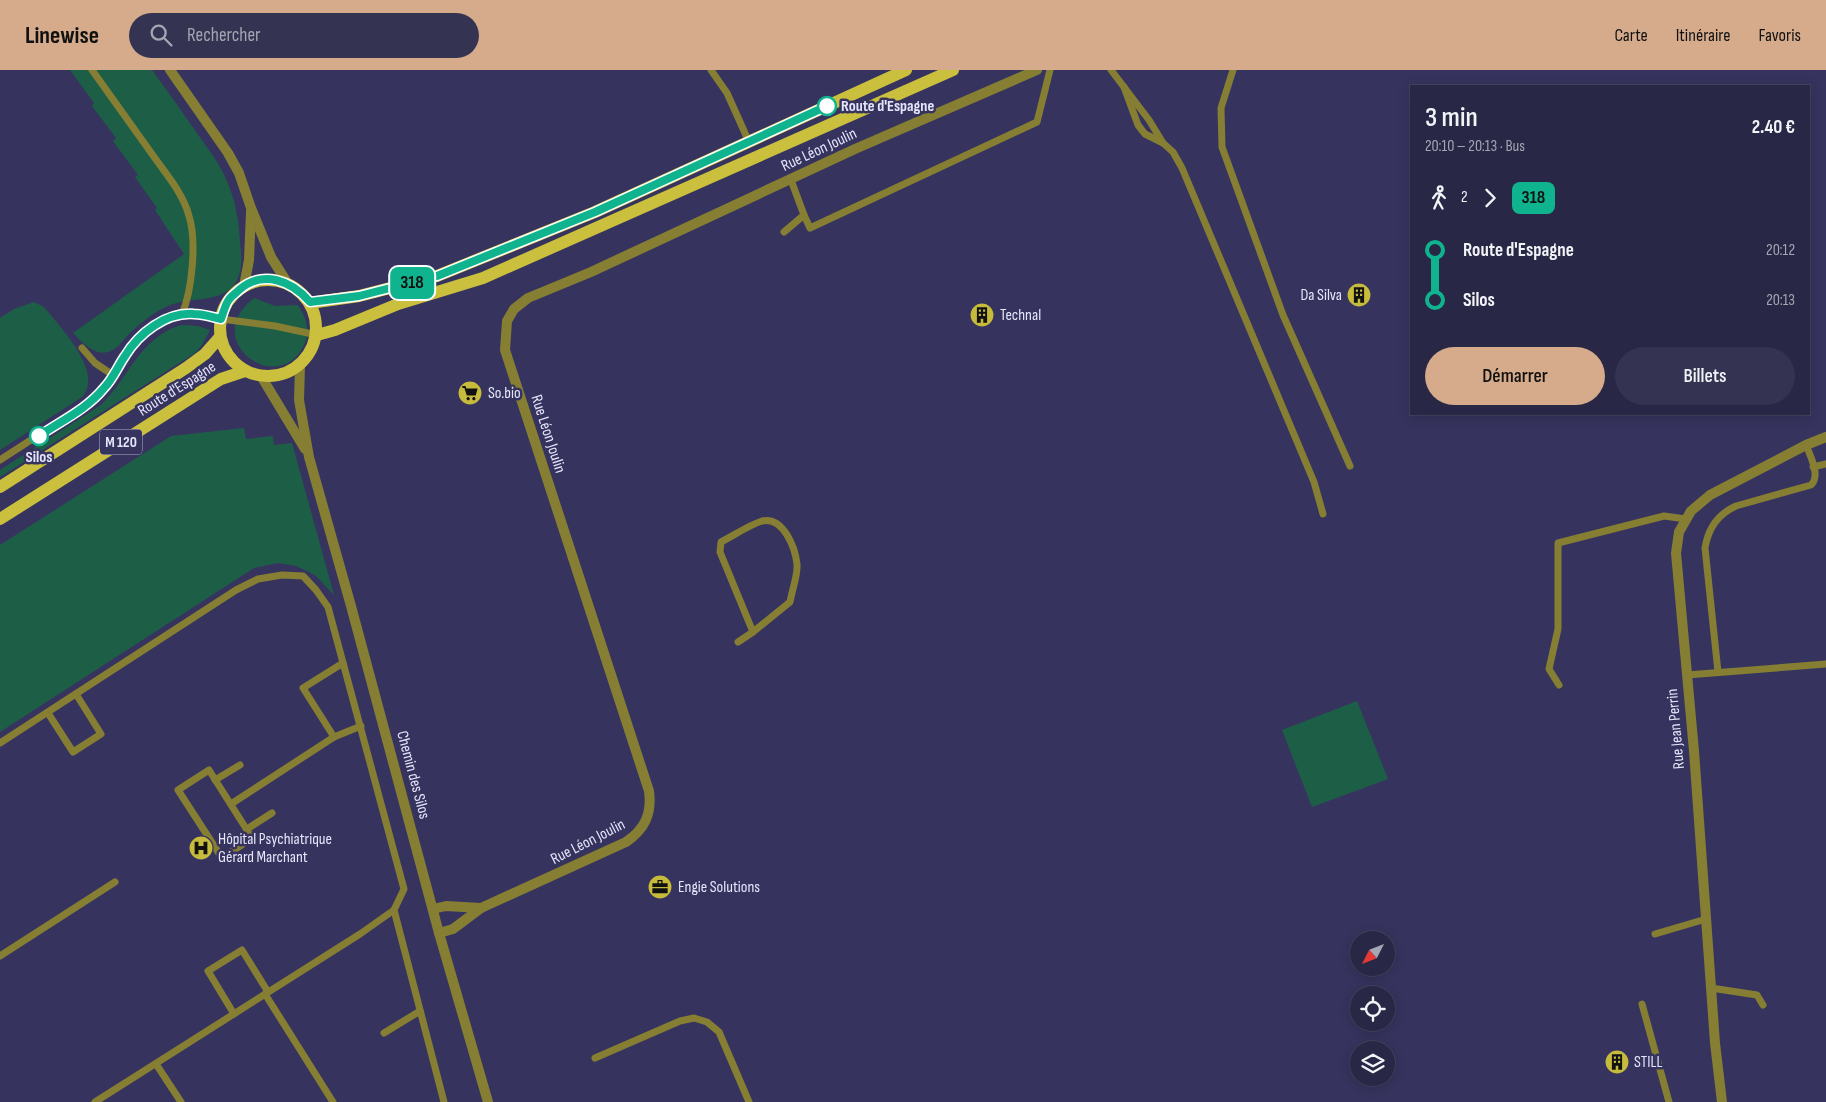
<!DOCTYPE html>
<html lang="fr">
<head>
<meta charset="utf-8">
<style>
  :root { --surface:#282746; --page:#343351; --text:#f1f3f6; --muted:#a5a5b3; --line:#44445f; --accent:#d6ab8b }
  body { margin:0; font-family:"Sofia Sans Condensed",sans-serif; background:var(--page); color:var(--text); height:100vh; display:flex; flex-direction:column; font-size:19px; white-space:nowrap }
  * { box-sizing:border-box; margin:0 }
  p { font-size:16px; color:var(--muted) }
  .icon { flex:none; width:28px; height:28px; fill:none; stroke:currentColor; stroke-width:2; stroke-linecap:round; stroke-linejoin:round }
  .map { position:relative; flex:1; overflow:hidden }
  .panel { position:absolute; left:1410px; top:15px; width:400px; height:330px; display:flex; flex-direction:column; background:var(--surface); border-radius:0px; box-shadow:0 2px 12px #0003,0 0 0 1px var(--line) }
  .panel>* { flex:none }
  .badge { padding:0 10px; border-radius:8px; font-size:18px; line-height:32px }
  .needle { width:32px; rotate:228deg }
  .fabs { position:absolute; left:1350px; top:861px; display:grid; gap:10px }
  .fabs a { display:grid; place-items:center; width:45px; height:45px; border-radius:50%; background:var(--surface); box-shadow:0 2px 12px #0003,0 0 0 1px var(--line); font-size:25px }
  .map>.badge { position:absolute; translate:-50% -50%; box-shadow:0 0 0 2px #fff }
  .legs { display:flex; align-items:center; gap:8px; height:55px; padding:0 15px; font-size:16px }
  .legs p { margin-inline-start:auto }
  .head { display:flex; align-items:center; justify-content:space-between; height:85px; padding:0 15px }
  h1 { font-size:28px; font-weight:600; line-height:38px }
  .primary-button { display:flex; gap:10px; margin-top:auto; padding:10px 15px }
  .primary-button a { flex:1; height:58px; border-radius:30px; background:var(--accent); color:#111; font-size:20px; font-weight:600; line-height:58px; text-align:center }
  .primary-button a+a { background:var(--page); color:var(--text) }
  ul { padding:0 15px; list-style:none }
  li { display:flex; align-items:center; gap:18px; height:50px; font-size:19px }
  li i { display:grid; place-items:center; width:8px; height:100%; margin:0 6px; background:currentColor }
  li i::after { content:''; width:12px; height:12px; margin:-6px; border:4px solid; border-radius:50%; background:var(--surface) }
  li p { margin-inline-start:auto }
  li:first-child i { background:linear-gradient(#0000 50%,currentColor 0) }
  li:last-child i { background:linear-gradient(currentColor 50%,#0000 0) }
  header { display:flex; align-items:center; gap:30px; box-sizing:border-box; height:70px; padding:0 25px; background:var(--accent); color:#111 }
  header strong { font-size:24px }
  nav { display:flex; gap:28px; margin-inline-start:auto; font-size:18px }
  .search { width:350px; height:45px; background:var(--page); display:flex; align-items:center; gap:12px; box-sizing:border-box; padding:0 18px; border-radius:28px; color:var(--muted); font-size:19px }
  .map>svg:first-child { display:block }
</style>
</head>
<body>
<header>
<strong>Linewise</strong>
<div class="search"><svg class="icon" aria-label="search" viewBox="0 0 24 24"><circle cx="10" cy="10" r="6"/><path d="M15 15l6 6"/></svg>Rechercher</div>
<nav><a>Carte</a><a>Itinéraire</a><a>Favoris</a></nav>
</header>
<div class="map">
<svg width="1826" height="1032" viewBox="0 0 1826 1032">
  <rect width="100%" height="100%" fill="#36345e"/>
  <g fill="#1d5f46">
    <path d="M70 0H152C167 21 182 41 196 62 206 76 218 91 225 107 235 128 239 150 240 173 241 180 242 189 241 196 235 238 195 224 168 236 155 241 141 253 131 262 123 269 119 279 108 282 94 286 82 272 73 263L184 184 155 140 157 138 135 107 138 105 113 71 116 68 92 36 94 33Z"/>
    <path d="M254 228 275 236 298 235C306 248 311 260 304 275 280 328 198 272 254 228Z"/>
    <path d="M34 232 44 237C60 257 105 303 82 327L0 380V248L14 239Z"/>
    <path d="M181 255 198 256 210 260 202 275 195 283 0 407V400L101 335C129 308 139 268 181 255Z"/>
    <path d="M244 358 246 369 273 366 274 375 292 373 334 525 315 505 296 496 278 493 254 498 0 662V475L171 366Z"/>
    <path d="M1357 631 1388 709 1312 737 1282 660Z"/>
  </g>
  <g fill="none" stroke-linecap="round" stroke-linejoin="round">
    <g stroke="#857e33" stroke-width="7">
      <path d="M92 0C112 28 132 56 152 84 166 104 183 123 189 146 197 171 192 221 182 244"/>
      <path d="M711 0 727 23 749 72"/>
      <path d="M1111 0 1149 50 1163 73"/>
      <path d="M1233 0 1221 38 1222 77 1283 245 1350 396"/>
      <path d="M1124 17 1138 55 1145 64 1163 73 1173 82 1182 98 1314 412 1323 444"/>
      <path d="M804 145 810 158 1037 52 1050 0"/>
      <path d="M784 162 804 145 791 110"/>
      <path d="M82 278 95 293 113 305"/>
      <path d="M0 390 91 331 106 317 126 284 139 269 158 254 175 246 193 244 205 245 221 249 275 256 317 265"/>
      <path d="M1813 397 1826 394"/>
      <path d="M738 572 753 562 790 532C792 520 798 505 797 494 795 477 783 446 762 451 749 455 733 466 721 472L720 482 753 562"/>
      <path d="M1718 602 1705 478C1708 459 1718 444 1736 436L1811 415C1821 406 1810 385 1806 375"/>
      <path d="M1687 605 1826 594"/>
      <path d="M1559 615 1549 599 1558 559V473L1664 446 1686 449"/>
      <path d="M48 643 73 682 101 664 76 624"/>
      <path d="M334 667 303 618 343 593"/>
      <path d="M0 673 236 520 258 509 282 505 303 506 316 520 328 537 404 819 394 840 360 864 95 1032"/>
      <path d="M209 700 252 768 222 788 178 720Z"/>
      <path d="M215 710 240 695"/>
      <path d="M231 734 334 667 361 656"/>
      <path d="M247 759 272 743"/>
      <path d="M394 840 444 1032"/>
      <path d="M1655 864 1706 849"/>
      <path d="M0 886 115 812"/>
      <path d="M1711 918 1757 925 1763 935"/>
      <path d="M265 924 333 1032"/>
      <path d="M1642 934 1669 1032"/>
      <path d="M234 944 208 901 242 880 268 922"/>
      <path d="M384 963 420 941"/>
      <path d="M595 988 680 951 694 948 707 952 719 962 749 1032"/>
      <path d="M156 994 181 1032"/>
    </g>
    <g stroke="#857e33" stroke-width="10">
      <path d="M170 0 228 83 239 103 251 138 271 187 288 214"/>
      <path d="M244 216 249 190 251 142"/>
      <path d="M300 296 299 330 309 387 351 536 439 863 488 1032"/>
      <path d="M261 306 305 379"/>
      <path d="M433 839 446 836 481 838"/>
      <path d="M439 863 453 859 481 838 626 772C645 759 652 744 649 721L505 280 507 251 514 239 528 228 591 202 855 79 1037 0"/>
      <path d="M1722 1032 1715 973 1694 681 1676 483 1679 462 1691 441 1710 425 1806 375 1826 367"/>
    </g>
    <g stroke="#cbc03d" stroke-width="12">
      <circle cx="268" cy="258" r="48"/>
      <path d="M310 233 359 226 437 206 595 142 906 0"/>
      <path d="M317 265 335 260 398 234 483 208 953 0"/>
      <path d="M0 417 186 298 205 284 220 267"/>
      <path d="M0 449 213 314 221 309 245 301"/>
    </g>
  </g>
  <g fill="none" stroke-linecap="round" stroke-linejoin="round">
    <defs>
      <path id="line-1" d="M39 366C61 351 87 339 104 318 113 309 118 296 125 286 139 263 166 242 194 244 203 244 212 247 221 249 223 243 225 236 228 231 230 227 235 224 239 220 263 199 292 211 310 232L359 226 437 206 595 142 827 36"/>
    </defs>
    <use href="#line-1" stroke="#fff" stroke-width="11"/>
    <use href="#line-1" stroke="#0fb48e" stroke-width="8"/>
  </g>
  <defs>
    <symbol id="building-disc" viewBox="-11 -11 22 22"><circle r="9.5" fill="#c7bb3c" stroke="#36345e"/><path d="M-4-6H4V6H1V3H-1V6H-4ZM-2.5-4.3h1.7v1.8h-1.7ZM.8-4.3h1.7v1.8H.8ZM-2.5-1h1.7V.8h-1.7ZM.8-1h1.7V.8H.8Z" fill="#111"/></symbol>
    <symbol id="supermarket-disc" viewBox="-11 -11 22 22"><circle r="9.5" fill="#c7bb3c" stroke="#36345e"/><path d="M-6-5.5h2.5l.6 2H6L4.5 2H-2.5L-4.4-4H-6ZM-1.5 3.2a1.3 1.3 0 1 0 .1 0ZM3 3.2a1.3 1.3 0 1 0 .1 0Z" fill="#111"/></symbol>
    <symbol id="hospital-disc" viewBox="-11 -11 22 22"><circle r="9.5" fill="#c7bb3c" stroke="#36345e"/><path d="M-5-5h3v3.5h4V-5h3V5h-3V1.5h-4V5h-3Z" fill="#111"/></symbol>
    <symbol id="office-disc" viewBox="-11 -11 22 22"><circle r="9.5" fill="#c7bb3c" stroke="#36345e"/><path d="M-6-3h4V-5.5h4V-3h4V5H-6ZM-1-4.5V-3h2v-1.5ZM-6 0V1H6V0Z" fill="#111"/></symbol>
  </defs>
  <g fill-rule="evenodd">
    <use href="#building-disc" x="1345" y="211" width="28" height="28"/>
    <use href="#building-disc" x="968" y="231" width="28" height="28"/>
    <use href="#supermarket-disc" x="456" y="309" width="28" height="28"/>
    <use href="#hospital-disc" x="187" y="764" width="28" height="28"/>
    <use href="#office-disc" x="646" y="803" width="28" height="28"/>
    <use href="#building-disc" x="1603" y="978" width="28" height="28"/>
  </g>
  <g fill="#fff" stroke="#0fb48e" stroke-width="2.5">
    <circle cx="827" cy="36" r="9"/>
    <circle cx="39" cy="366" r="9"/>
  </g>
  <g text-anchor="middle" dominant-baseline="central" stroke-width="5" stroke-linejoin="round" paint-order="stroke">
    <rect fill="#36345e" stroke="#b0b0cc" stroke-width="1" x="100" y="359.5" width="42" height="25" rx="4"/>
    <g font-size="15" font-weight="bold" fill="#e5e5fb">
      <text x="121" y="372">M 120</text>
    </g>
    <g font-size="16" font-weight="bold" fill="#e5e5fb" stroke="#36345e" text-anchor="start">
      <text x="841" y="36">Route d'Espagne</text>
      <text x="39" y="387" text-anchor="middle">Silos</text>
    </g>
    <g font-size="16" fill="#e5e5fb" stroke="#36345e">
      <text transform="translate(819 80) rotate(-25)">Rue Léon Joulin</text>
      <text transform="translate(177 319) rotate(-32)">Route d'Espagne</text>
      <text transform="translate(548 364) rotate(72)">Rue Léon Joulin</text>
      <text transform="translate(1676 659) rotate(-95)">Rue Jean Perrin</text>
      <text transform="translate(413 705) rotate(75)">Chemin des Silos</text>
      <text transform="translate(588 772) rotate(-27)">Rue Léon Joulin</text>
    </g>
    <g font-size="16" fill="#e5e5fb" stroke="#36345e" text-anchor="start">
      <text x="1342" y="225" text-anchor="end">Da Silva</text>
      <text x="1000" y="245">Technal</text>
      <text x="488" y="323">So.bio</text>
      <text x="218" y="769">Hôpital Psychiatrique<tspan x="218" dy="18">Gérard Marchant</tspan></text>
      <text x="678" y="817">Engie Solutions</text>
      <text x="1634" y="992">STILL</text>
    </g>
  </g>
</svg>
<div class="fabs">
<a><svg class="needle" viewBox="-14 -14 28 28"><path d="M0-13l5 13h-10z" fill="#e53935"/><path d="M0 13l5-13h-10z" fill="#a5a5b3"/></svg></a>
<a><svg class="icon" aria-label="locate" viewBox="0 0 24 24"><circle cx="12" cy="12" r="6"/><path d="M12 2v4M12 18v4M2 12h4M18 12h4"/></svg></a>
<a><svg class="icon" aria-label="layers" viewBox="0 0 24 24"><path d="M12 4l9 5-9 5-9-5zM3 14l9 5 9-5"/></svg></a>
</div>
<b class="badge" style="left:412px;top:213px;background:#0fb48e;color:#111">318</b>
<section class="panel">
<div class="head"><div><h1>3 min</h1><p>20:10 – 20:13 · Bus</p></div><b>2.40 €</b></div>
<div class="legs"><svg class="icon" aria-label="walk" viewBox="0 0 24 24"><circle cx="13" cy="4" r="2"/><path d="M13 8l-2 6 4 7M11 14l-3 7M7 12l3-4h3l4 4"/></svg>2<svg class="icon" aria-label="forward" viewBox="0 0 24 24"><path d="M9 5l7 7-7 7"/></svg><b class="badge" style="background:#0fb48e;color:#111">318</b></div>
<ul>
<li><i style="color:#0fb48e"></i><b>Route d'Espagne</b><p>20:12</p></li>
<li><i style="color:#0fb48e"></i><b>Silos</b><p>20:13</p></li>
</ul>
<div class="primary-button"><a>Démarrer</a><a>Billets</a></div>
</section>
</div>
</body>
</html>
